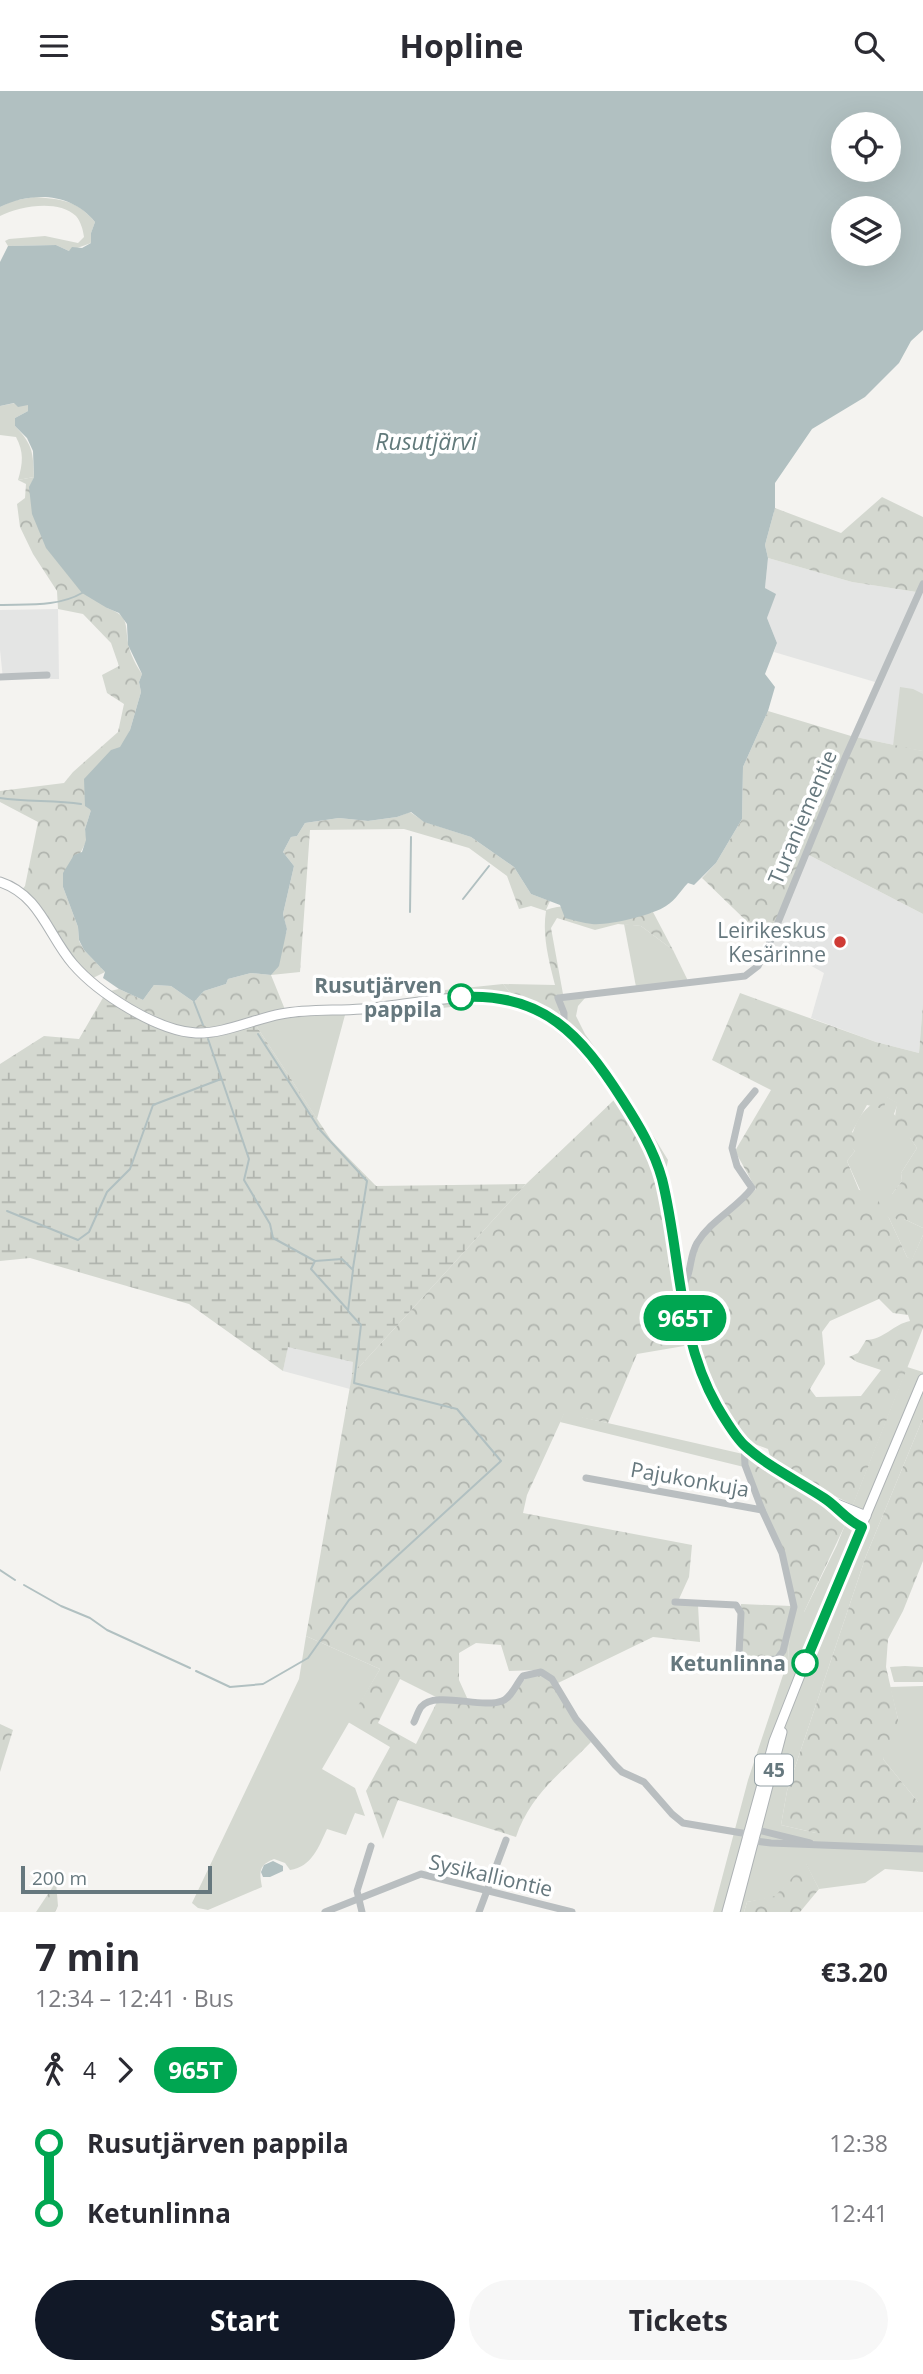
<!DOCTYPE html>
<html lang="en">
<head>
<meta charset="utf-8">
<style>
  :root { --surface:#fff; --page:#f7f7f7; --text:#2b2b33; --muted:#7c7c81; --accent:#111827 }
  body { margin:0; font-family:"Open Sans",sans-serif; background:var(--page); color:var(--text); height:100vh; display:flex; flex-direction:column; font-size:26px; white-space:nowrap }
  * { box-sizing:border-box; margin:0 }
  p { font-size:23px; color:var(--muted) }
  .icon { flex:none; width:38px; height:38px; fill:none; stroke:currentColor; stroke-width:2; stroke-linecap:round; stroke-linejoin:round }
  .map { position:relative; height:1821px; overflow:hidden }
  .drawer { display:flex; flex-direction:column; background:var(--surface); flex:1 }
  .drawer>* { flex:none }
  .badge { padding:0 14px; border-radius:23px; font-size:24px; line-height:46px }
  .controls { position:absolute; left:831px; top:21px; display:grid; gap:14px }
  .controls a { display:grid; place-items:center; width:70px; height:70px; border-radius:50%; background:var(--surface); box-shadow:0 7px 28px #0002; font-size:35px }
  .scale { position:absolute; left:21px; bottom:18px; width:191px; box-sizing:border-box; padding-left:7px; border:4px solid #66787e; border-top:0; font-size:19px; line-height:24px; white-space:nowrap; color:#66787e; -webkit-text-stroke:5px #fff; paint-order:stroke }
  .map>.badge { position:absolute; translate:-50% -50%; box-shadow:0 0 0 4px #fff }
  .legs { display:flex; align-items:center; gap:10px; height:77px; padding:0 35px; font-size:23px }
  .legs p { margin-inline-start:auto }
  .summary { display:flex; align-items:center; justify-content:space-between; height:119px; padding:0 35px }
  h1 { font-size:38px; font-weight:700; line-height:52px }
  .button { display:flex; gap:14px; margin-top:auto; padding:14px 35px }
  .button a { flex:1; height:80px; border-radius:42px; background:var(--accent); color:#fff; font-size:28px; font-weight:700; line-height:80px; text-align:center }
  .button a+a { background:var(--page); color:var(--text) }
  ul { padding:0 35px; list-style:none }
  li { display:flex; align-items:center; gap:24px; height:70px; font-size:26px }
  li i { display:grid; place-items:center; width:10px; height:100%; margin:0 9px; background:currentColor }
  li i::after { content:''; width:18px; height:18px; margin:-9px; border:5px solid; border-radius:50%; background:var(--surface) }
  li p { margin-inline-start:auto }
  li:first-child i { background:linear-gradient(#0000 50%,currentColor 0) }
  li:last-child i { background:linear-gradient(currentColor 50%,#0000 0) }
  header { display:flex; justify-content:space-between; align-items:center; height:91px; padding:0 35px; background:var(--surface); font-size:32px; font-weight:700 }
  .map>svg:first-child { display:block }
</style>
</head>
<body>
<header><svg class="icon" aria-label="menu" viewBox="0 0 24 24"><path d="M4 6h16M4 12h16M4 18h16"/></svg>Hopline<svg class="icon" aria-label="search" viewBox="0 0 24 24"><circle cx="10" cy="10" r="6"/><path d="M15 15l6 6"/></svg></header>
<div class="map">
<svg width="923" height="1821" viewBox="0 0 923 1821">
  <defs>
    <pattern id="forest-crowns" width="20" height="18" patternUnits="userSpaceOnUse" patternTransform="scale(1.75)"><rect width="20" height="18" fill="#d4d8d0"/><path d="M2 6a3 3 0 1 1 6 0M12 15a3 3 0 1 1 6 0" fill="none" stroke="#b0b4ae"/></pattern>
    <pattern id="wetland-marsh" width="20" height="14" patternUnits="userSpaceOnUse" patternTransform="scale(1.75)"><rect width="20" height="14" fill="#d4d8d0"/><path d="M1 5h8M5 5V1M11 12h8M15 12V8" fill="none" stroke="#b0b4ae"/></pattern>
  </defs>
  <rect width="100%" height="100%" fill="#f4f3f0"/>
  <g fill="#e4e5e4">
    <path d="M768 467 852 491 923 502V660L851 645 875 591 774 561 777 552 767 527 775 503 765 497Z"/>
    <path d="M58 518 59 588H3L0 559V519Z"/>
    <path d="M805 762 923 823V912L919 962 876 951 811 927 824 882 767 850Z"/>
    <path d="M288 1255 354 1271 350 1298 283 1280Z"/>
  </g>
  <g fill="#d4d8d0">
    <path d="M34 106C61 108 77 109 95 131L91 142V152L69 160 56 154 8 155 5 150 9 148 45 145 78 152 84 146C83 139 81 131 76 125 58 108 20 115 0 125V116L12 110Z"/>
    <path d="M15 312 28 314V320L15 327V335C33 354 33 361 34 386L18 389C23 372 24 361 16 346L0 344V315Z"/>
    <path d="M900 596 913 598 923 603V660L893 655Z"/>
    <path d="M624 833 641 835 673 859 690 894 637 901Z"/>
    <path d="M503 893 514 906 561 927 556 903 585 907 578 915 576 925 585 943 622 994 668 1069 665 1084 620 1008 614 1009C592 978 575 952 542 930L543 927C505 906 475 913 435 918L430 914 345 924 317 1028 255 933 344 915 445 904V899Z"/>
    <path d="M885 1005 898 1012 894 1023 917 1057 901 1082 902 1090 892 1103 904 1128 923 1137V1144L912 1169 907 1166 889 1127 860 1099 847 1070 855 1060 850 1055C854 1030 863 1016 885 1005Z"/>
    <path d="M907 1276 923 1281V1327L866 1465 787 1700 781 1734 816 1742 918 1711 883 1668 898 1628 890 1596 923 1595V1781L885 1778 865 1792 819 1798 806 1773 775 1806 747 1811 744 1821H713L748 1689 788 1569 791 1523 796 1518 804 1521 837 1454Z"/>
    <path d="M564 1322 743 1363 744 1376 560 1331Z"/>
    <path d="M306 1545 380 1578 322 1678 355 1697 365 1725 355 1722 346 1744 327 1738C319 1755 312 1776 290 1779L285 1772 274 1768C259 1774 259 1780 262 1796L208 1819 198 1817 192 1812 299 1588Z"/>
  </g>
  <g fill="url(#forest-crowns)" fill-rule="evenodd">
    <path d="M34 386 30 396 107 517C129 525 125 532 128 552 130 563 136 574 142 583L139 591 141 601 130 639 91 719 85 738 87 749 63 796 78 836 79 850 84 859 105 881 93 887 110 900 119 898 143 909 154 894 171 895 194 911 204 900 226 893 228 888 251 882 271 884 287 839 283 823 294 775 283 761 291 746 297 745 305 732 339 727 368 730 397 726 410 721 425 731 471 746 514 776 531 803 550 810 546 819C580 806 618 831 653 821L673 859 641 835 618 833 595 839 557 827 551 837 563 903 556 904 561 928 531 912 514 906 503 893 555 894C549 870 542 845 546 820L531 815 519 818 507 785 469 757 404 738 310 739 300 881 271 884 288 926 255 933 219 945 197 946 104 905 21 800 25 795 38 731 0 711V700L64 692 73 681 118 641 124 613 107 602 102 584 119 575 111 552 83 523 58 518 57 500 33 463 20 436 17 413 25 407 26 393 18 389Z"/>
    <path d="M882 406 923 426V502L852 491 768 467 765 454 775 417 841 442Z"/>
    <path d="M768 620 851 645 923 660V823L805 762 767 850 702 787 716 772 742 728 743 676Z"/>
    <path d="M740 902 876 951 919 962 923 912V1137L904 1128 899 1131 890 1121 892 1103 902 1090 901 1082 917 1057 910 1047 901 1045 893 1039 897 1012 886 1006 884 1018 867 1014 852 1041 858 1046 851 1055 855 1060 847 1070 859 1099 872 1100 889 1127 907 1166 912 1168 923 1144V1237L853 1414 814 1395 770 1365 768 1358 749 1351 728 1334 690 1254 637 1263 608 1332 564 1323 527 1404 523 1422 692 1454 689 1486 679 1508 698 1514 700 1551 653 1546 558 1592 541 1579 509 1580 501 1554 476 1552 459 1562V1589L468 1609 438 1607 400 1588 378 1632 416 1653 437 1611 502 1613 528 1585 541 1584 551 1590 591 1651C561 1682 530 1704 516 1746L398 1709 383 1748 366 1700 390 1656 348 1631 380 1578 306 1545 352 1284 526 1093 614 1009 619 1008 665 1084 674 1122 685 1194C696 1181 690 1169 699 1153 712 1132 737 1115 756 1098L735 1060 771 999 712 969ZM879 1208 893 1222 908 1224 910 1230C894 1233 883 1249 866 1249L858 1262 849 1266 857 1271 881 1279 861 1305 816 1306 810 1298 825 1273 822 1241 830 1230Z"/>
    <path d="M923 1327V1470L903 1520 888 1548 886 1576 898 1628 897 1644 883 1668 918 1711 921 1738 915 1747 816 1742 781 1734 787 1700 866 1465Z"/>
    <path d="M743 1358 846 1432 804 1521 801 1522 796 1518 791 1523 788 1569 738 1571 741 1513 791 1515 783 1468 758 1413Z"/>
    <path d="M905 1575 923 1576V1591H894L890 1576Z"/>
    <path d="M0 1633 13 1639 0 1681Z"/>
    <path d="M806 1772 819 1798 800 1821H744L747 1811 775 1805Z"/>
    <path d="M56 1791 58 1815 55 1821H36Z"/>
  </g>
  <path fill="url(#wetland-marsh)" d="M104 905 197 946 219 945 255 933 331 1049 376 1095 526 1093 352 1284 353 1271 288 1256 283 1280 189 1213 30 1167 0 1170V973L44 945 79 948Z"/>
  <g fill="#b1c0c1" fill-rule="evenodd">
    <path d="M0 0H923V239L911 250 899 272 865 306 812 338 775 392V417L765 454 768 467 765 497 776 503 767 527 777 552 765 583 775 596 768 620 743 676 742 728 716 772 694 794 688 792C680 800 676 809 666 815 653 824 607 835 592 833 583 832 574 829 565 827L560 814 531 803 514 776 471 746 424 731 411 721 397 726 368 730 339 727 305 732 297 745 291 746 283 761 294 775 283 823 287 838 279 875 271 884 251 882 228 888 226 893 204 900 194 911 171 895 154 894 143 909 119 898 103 887 105 881 84 859 79 849 78 836 63 796V782L74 764 82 761 86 749 85 738 91 719 85 715 84 688 111 659 120 656 130 639 141 601 139 591 142 583 128 554 127 533 119 522 107 517 82 502 46 457 32 423 29 396 34 386 33 360 27 347 15 335V327L28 320V314L18 316 14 312 0 315V171L8 155 56 154 69 160 72 156 82 157 91 152V142L95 131C72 102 32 100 0 116ZM844 33H889V79H844ZM844 117H889V163H844Z"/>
    <path d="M273 1770 283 1775V1780L270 1786H263L261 1781 264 1774Z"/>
  </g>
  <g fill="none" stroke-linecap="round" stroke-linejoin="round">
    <g stroke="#b1c0c1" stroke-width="2">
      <path d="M0 514C27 513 58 516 82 502"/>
      <path d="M0 707C27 711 55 709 81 713"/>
      <path d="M463 808 489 775"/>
      <path d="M410 821 411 746"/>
      <path d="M194 911 203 934"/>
      <path d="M258 943 320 1039 367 1090 353 1177"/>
      <path d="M7 1120 78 1149 89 1141 107 1101 130 1078 153 1014 221 988"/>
      <path d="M315 1170 311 1178 348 1219"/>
      <path d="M0 1479 15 1489"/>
      <path d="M24 1494 61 1515 90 1527 107 1539 190 1577"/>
      <path d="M196 1580 230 1596 263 1593 308 1567 349 1509 501 1370 457 1318 354 1292 361 1234 348 1220 353 1179 342 1168 315 1170 273 1147 270 1133 244 1089 249 1068 208 948"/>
    </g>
    <defs>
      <g id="major">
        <path d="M0 791C40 804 48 844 73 873 98 902 157 940 196 942 224 943 254 928 281 923 307 918 335 920 362 918 431 912 508 887 567 937 602 967 651 1044 662 1089 683 1172 678 1261 730 1334 734 1340 739 1348 745 1354 767 1375 796 1390 822 1406 837 1415 846 1428 862 1436"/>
        <path d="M832 1411 866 1425"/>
        <path d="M727 1821 774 1650 817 1541 923 1288"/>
        <path d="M735 1821 782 1641"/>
      </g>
    </defs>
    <use href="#major" stroke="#adb2b4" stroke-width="11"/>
    <g stroke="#b9bec0" stroke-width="7">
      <path d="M0 586 47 584"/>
      <path d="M564 935V922L558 907 745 885 758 875 768 856 845 667 923 493"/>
      <path d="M681 1197C693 1182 688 1168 697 1152 711 1129 737 1117 752 1097L737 1075 732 1057 741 1017 755 1000"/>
      <path d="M586 1387 762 1419 745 1374 744 1353"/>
      <path d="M675 1511 736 1514 741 1522 739 1564 741 1570 777 1568 783 1560 794 1516 782 1462 762 1419"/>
      <path d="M414 1631C416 1627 418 1620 421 1616 435 1599 481 1618 502 1610 512 1606 516 1593 523 1585L541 1581 552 1588 576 1628 615 1674 622 1681 644 1691 672 1723 683 1732 748 1743 758 1739 810 1752"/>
      <path d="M751 1746 755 1750 771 1752 923 1758"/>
      <path d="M325 1821 421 1783 572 1821"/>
      <path d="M362 1821 357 1800 371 1755"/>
      <path d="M479 1821 506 1749"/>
    </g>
    <use href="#major" stroke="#fff" stroke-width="9"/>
  </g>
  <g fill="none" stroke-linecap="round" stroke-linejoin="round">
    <defs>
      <path id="line-1" d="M461 906C543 901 581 944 622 1008 638 1033 654 1059 662 1088 681 1164 677 1245 717 1315 724 1327 734 1344 744 1354 767 1375 798 1390 824 1407 838 1416 846 1429 862 1436L805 1572"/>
    </defs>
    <use href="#line-1" stroke="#fff" stroke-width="16"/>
    <use href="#line-1" stroke="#00a651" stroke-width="10"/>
  </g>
  <circle fill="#cf3b35" stroke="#fff" stroke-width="2.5" cx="840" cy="851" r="7"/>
  <g fill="#fff" stroke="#00a651" stroke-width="3.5">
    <circle cx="461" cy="906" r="12"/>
    <circle cx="805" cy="1572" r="12"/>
  </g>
  <g text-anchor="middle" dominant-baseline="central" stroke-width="7" stroke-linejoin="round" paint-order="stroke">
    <rect fill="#fff" stroke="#94a0a5" stroke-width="2" x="755" y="1663.5" width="38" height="31" rx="5"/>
    <g font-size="19" font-weight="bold" fill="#66787e">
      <text x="774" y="1679">45</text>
    </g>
    <g font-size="21" fill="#66787e" stroke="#fff">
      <text transform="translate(802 726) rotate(-67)">Turaniementie</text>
      <text transform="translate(690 1388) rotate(10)">Pajukonkuja</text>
      <text transform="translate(491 1784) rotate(13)">Sysikalliontie</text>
    </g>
    <g font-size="21" fill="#66787e" stroke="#fff" text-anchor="end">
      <text x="826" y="839">Leirikeskus<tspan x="826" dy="24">Kesärinne</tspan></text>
    </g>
    <g font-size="21" font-weight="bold" fill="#66787e" stroke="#fff" text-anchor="end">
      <text x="442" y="894">Rusutjärven<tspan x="442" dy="24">pappila</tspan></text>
      <text x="786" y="1572">Ketunlinna</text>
    </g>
    <g font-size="23" font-style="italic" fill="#627a7b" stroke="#fff">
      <text x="426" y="350">Rusutjärvi</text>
    </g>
  </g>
</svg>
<div class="controls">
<a><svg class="icon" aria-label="locate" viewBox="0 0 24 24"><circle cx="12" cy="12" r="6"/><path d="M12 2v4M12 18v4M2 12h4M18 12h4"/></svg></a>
<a><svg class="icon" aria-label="layers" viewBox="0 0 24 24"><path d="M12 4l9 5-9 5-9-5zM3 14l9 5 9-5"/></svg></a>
</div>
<div class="scale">200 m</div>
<b class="badge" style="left:685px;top:1227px;background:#00a651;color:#fff">965T</b>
</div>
<section class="drawer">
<div class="summary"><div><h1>7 min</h1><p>12:34 – 12:41 · Bus</p></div><b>€3.20</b></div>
<div class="legs"><svg class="icon" aria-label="walk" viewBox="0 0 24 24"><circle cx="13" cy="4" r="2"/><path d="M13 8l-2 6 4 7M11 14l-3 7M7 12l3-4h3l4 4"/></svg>4<svg class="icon" aria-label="forward" viewBox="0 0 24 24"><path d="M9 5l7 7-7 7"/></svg><b class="badge" style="background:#00a651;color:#fff">965T</b></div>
<ul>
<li><i style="color:#00a651"></i><b>Rusutjärven pappila</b><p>12:38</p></li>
<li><i style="color:#00a651"></i><b>Ketunlinna</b><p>12:41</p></li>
</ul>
<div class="button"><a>Start</a><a>Tickets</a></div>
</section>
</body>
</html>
